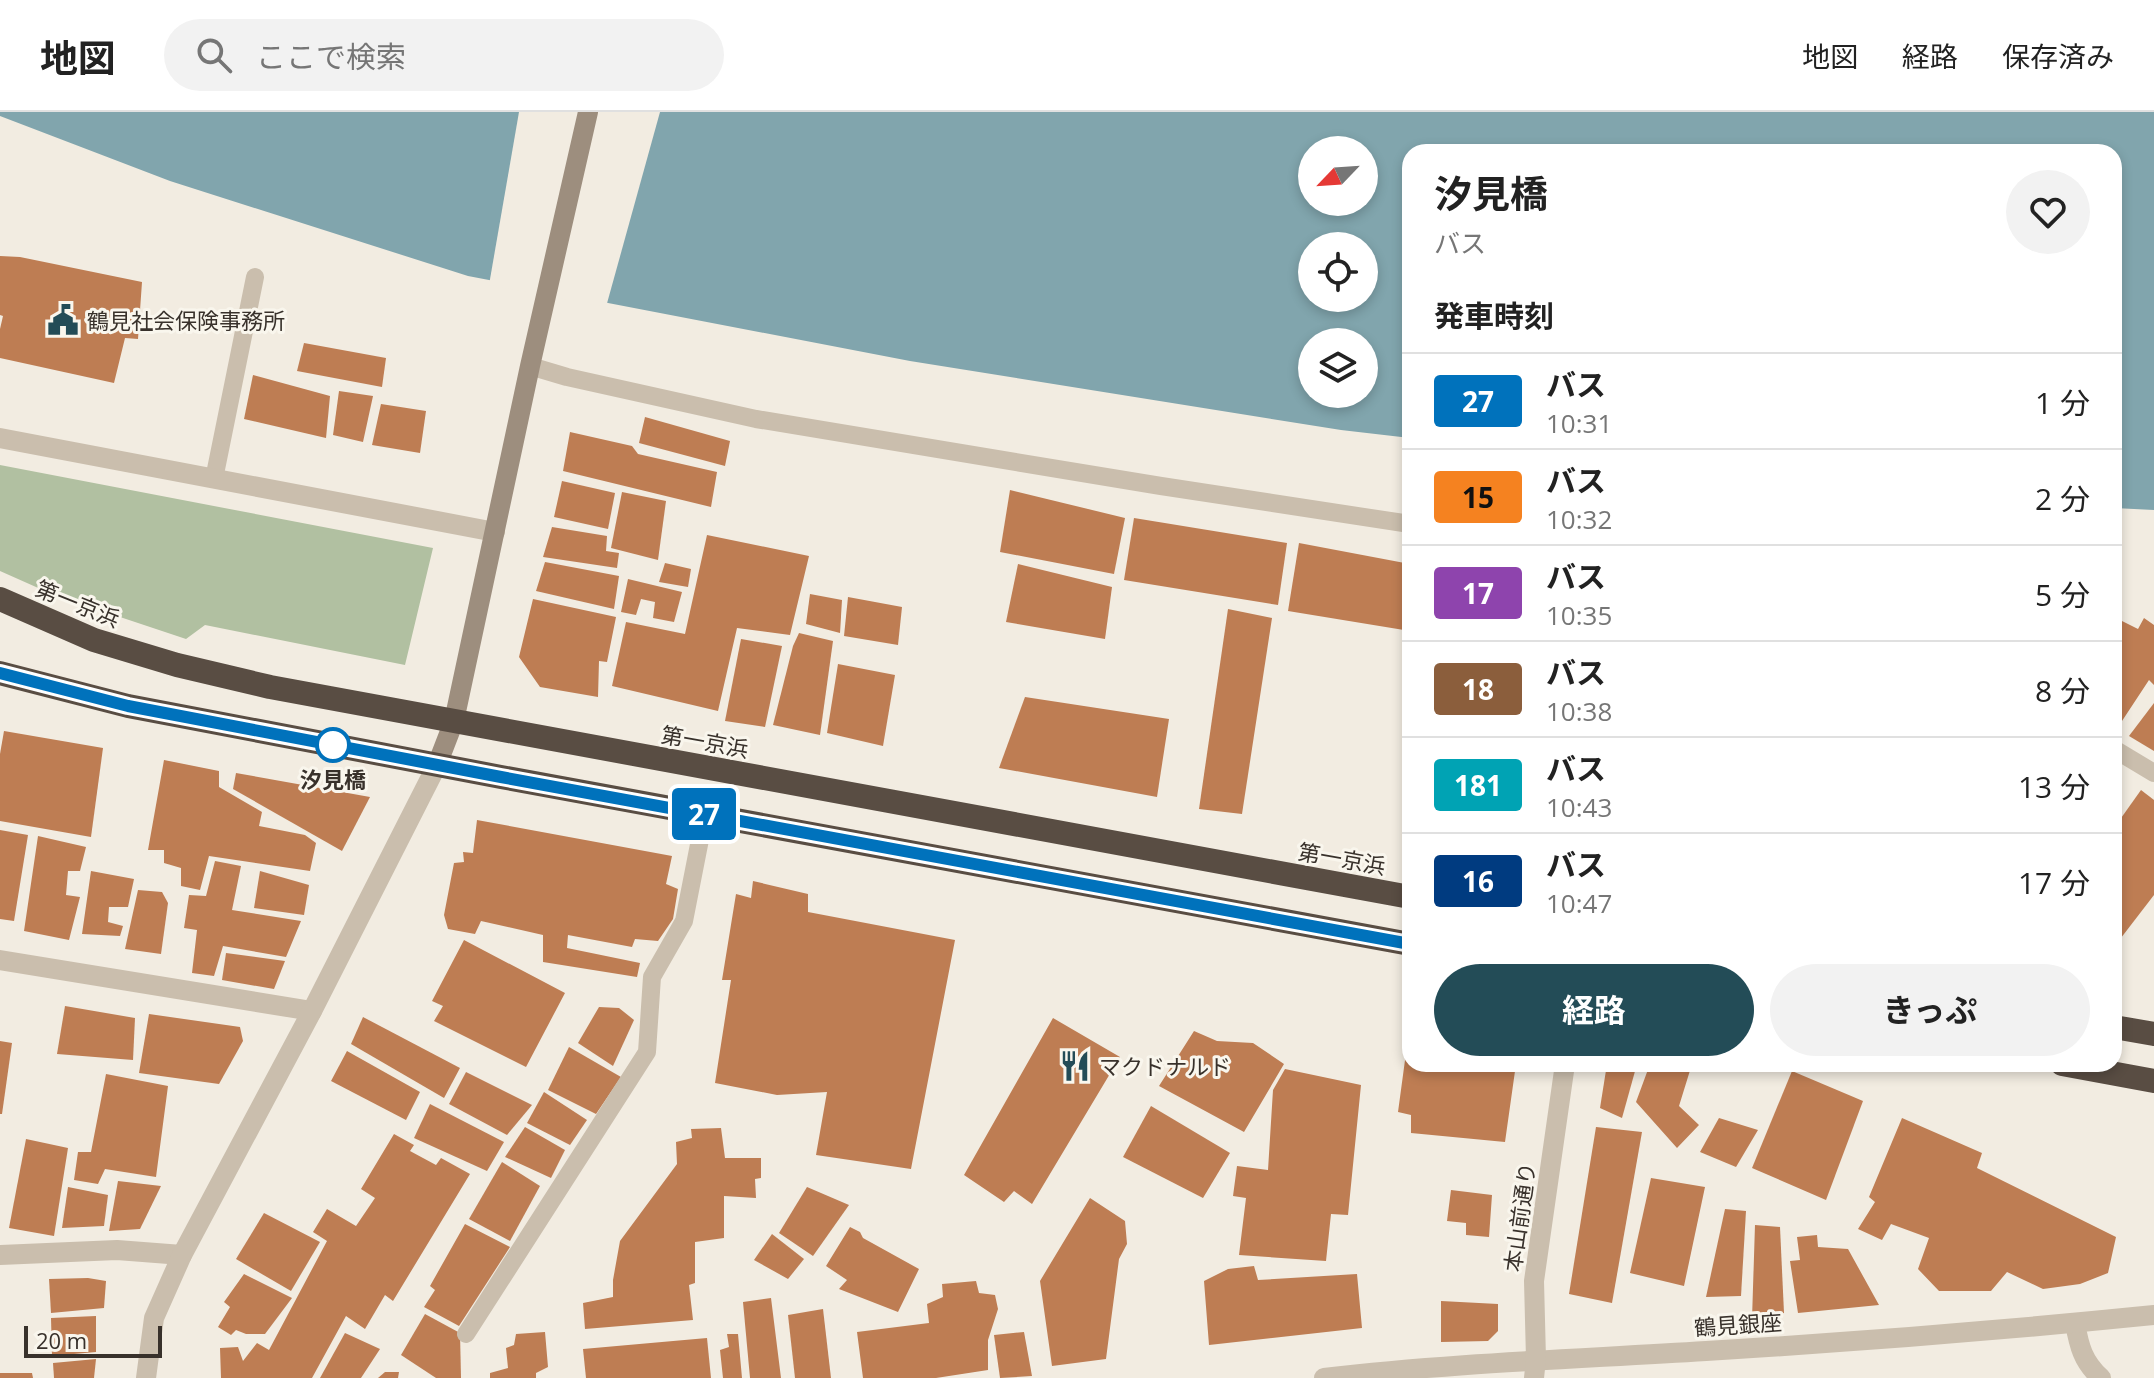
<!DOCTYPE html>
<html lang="ja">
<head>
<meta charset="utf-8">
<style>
  :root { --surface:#fff; --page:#f2f2f2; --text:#222; --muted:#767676; --line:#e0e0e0; --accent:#234c57 }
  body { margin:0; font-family:"Open Sans","Noto Sans JP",sans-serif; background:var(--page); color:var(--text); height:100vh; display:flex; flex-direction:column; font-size:30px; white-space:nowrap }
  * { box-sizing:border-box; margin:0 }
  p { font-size:26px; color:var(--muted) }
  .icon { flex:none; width:44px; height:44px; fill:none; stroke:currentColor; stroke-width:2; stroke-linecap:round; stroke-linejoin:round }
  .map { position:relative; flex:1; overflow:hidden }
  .side { position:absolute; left:1402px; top:32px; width:720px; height:928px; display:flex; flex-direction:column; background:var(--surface); border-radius:24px; box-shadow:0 4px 12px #0003 }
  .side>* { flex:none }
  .badge { padding:0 16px; border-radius:6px; font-size:28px; line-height:52px }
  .needle { width:52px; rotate:245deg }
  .controls { position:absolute; left:1298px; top:24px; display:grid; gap:16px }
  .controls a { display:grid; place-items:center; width:80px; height:80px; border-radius:50%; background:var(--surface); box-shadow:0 4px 12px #0003; font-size:40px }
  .scale { position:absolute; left:24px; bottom:20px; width:138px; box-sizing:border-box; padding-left:8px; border:4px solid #38312b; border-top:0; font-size:22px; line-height:28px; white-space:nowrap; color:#38312b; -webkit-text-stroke:6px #f9f6ed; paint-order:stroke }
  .map>.badge { position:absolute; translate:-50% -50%; box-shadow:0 0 0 4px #fff }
  h2 { padding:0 32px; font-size:30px; line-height:72px }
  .round { display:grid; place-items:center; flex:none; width:84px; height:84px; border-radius:42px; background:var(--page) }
  .head { display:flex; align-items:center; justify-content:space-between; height:136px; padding:0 32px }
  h1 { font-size:38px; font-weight:700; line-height:60px }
  .primary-button { display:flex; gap:16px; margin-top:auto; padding:16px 32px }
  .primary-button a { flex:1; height:92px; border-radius:48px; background:var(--accent); color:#fff; font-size:32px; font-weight:700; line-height:92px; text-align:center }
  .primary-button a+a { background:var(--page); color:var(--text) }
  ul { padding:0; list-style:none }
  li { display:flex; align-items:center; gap:24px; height:96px; padding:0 32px; border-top:2px solid var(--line) }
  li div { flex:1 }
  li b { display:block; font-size:30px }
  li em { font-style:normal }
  li .badge { min-width:88px; font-weight:700; text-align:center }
  header { display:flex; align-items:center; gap:48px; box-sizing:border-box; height:112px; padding:0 40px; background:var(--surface); border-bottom:2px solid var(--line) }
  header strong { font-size:38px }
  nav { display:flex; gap:44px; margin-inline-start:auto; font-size:28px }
  .search { width:560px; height:72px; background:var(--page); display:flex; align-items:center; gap:20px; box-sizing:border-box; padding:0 28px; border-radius:44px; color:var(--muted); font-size:30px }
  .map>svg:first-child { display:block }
</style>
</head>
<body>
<header>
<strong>地図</strong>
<div class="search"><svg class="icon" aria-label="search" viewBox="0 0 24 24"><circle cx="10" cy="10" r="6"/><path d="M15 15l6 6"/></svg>ここで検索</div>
<nav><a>地図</a><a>経路</a><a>保存済み</a></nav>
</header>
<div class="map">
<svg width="2154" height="1266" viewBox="0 0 2154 1266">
  <rect width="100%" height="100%" fill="#f2ece1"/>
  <path fill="#b1c0a1" d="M0 353 433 436 405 553 205 513 186 527 54 483 0 459Z"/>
  <path fill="#81a5ad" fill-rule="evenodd" d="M0 0H2154V398L2114 396V40H1410V326L1341 318 910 249 468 164 170 69 0 4ZM1312 38H1364V90H1312ZM1312 134H1364V186H1312ZM1312 230H1364V282H1312Z"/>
  <path fill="#f2ece1" d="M519 0H660L606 195 489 173Z"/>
  <g fill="#be7d53">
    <path d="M0 144 20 145 142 170 138 227 125 226 114 271 0 246V217L3 204 0 203Z"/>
    <path d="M304 231 386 246 382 275 297 259Z"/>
    <path d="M253 263 330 284 326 326 244 307Z"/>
    <path d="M339 279 373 284 363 330 333 323Z"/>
    <path d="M381 292 426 299 420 341 372 333Z"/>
    <path d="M645 305 730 329 725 354 639 331Z"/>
    <path d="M570 320 632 334 638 342 717 360 711 395 563 359Z"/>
    <path d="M562 369 615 381 608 417 554 405Z"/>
    <path d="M1010 378 1125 406 1114 462 1000 440Z"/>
    <path d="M622 380 666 389 658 448 611 436Z"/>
    <path d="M1134 406 1287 431 1278 493 1124 468Z"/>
    <path d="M552 415 607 424 606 439 619 441 617 456 543 445Z"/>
    <path d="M707 423 809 444 790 523 737 516 718 599 612 574 626 510 685 522Z"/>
    <path d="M1299 431 1410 452V519L1288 499Z"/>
    <path d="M545 450 619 464 614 497 536 479Z"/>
    <path d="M665 451 691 457 688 475 659 470Z"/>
    <path d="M1018 452 1112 475 1105 527 1006 510Z"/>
    <path d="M628 467 682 480 674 510 653 506 655 490 641 487 636 503 621 500Z"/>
    <path d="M810 482 842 488 840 521 806 512Z"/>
    <path d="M848 485 902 495 898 533 844 524Z"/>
    <path d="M533 487 616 505 607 550 599 549 598 585 540 575 519 545Z"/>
    <path d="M1228 497 1272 506 1242 702 1199 697Z"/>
    <path d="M2114 505 2138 517 2144 506 2154 513V573L2149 568 2122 609 2114 604Z"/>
    <path d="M799 521 833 529 820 623 773 613 793 534Z"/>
    <path d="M741 527 782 534 765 615 725 609Z"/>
    <path d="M838 552 895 563 883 634 827 621Z"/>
    <path d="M1025 585 1169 607 1157 685 999 656Z"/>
    <path d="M2154 591V639L2129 624Z"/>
    <path d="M4 619 103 636 91 725 0 709V642Z"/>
    <path d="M164 648 219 659V675L262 700 259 714 305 723 316 731 310 759 209 744 200 778 181 774V756L164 751V738H148Z"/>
    <path d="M236 661 370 685 342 739 233 677Z"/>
    <path d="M2141 678 2154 688V783L2114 835V716Z"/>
    <path d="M477 708 672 744 666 772 678 777 673 807 658 829 635 827 632 835 568 823 567 836 640 851 637 865 543 850V823L481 809 475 822 448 817 444 803 454 751 464 750 463 740 473 741Z"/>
    <path d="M0 718 28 723 14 809 0 807Z"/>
    <path d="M38 724 86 735 80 759H68L66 783 80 785 69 828 24 819Z"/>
    <path d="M215 749 241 754 232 798 301 809 286 845 223 834 214 864 192 861 197 818 184 816 189 783 206 784Z"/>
    <path d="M91 759 134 767 128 795H109L108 810 123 814 120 824 82 822Z"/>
    <path d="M260 759 309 773 304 803 254 796Z"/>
    <path d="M753 769 808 782V800L955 828 911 1057 816 1043 827 980 777 983 715 971 731 868H722L736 782 751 786Z"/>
    <path d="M138 778 162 780 168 791 161 842 125 837Z"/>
    <path d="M464 828 565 881 526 955 434 909 443 894 432 889Z"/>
    <path d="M226 841 285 849 274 877 222 868Z"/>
    <path d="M65 894 135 906 133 948 57 942Z"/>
    <path d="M599 895 619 896 634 908 613 954 578 931Z"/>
    <path d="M149 902 240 915 243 929 219 972 139 961Z"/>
    <path d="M363 905 460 956 444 986 351 932Z"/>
    <path d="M1053 906 1120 945 1032 1092 1014 1079 1004 1090 964 1063Z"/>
    <path d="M1194 919 1217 929 1253 931 1284 952 1244 1020 1159 974Z"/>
    <path d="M1408 926 1410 927V952H1516L1505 1030 1411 1021V1003L1398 1000Z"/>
    <path d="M0 929 12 931 2 1002H0Z"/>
    <path d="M569 935 621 965 596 1002 548 978Z"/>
    <path d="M347 939 420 980 406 1008 331 969Z"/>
    <path d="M1607 952H1637L1622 1006 1600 996Z"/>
    <path d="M1650 952H1692L1679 994 1699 1013 1677 1036 1636 990Z"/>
    <path d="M1285 957 1361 973 1348 1103 1331 1102 1326 1149 1239 1143 1246 1086 1233 1084 1237 1054 1268 1058 1273 978Z"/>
    <path d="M1792 959 1863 989 1826 1088 1752 1056Z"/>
    <path d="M466 960 532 993 507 1023 449 992Z"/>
    <path d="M106 962 168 974 156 1065 105 1057 98 1072 74 1068 78 1040H91Z"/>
    <path d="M544 980 587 1008 570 1033 527 1011Z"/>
    <path d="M430 992 504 1030 487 1059 414 1026Z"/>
    <path d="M1151 994 1230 1041 1203 1086 1123 1045Z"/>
    <path d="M1719 1006 1758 1018 1736 1055 1700 1040Z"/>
    <path d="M1902 1006 1982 1041 1977 1056 2116 1125 2108 1161 2080 1172 2043 1177 2007 1160 1991 1179H1939L1918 1157 1929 1126 1891 1112 1882 1128 1858 1117 1875 1090 1869 1085Z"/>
    <path d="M525 1015 565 1038 551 1066 505 1045Z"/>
    <path d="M1596 1015 1642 1020 1612 1191 1569 1182Z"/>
    <path d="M721 1016 725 1046H761V1066L755 1067 756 1086 724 1084V1126L695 1130V1171L689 1173 693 1208 585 1217 583 1191 613 1185V1168L620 1129 677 1052 676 1030 692 1026 691 1017Z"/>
    <path d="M394 1022 414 1033 410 1039 436 1053 441 1046 470 1062 393 1189 385 1183 365 1217 346 1204 312 1266H221L220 1236 238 1235 243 1249 257 1231 269 1238 327 1129 313 1120 327 1097 356 1114 375 1086 361 1077Z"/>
    <path d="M26 1027 68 1036 54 1124 9 1116Z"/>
    <path d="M502 1050 540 1074 510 1129 469 1107Z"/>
    <path d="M1651 1066 1705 1075 1684 1174 1630 1161Z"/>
    <path d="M118 1069 161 1074 140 1117 109 1119Z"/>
    <path d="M68 1075 108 1083 104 1114 62 1116Z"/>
    <path d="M807 1075 849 1093 813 1144 779 1121Z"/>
    <path d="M1451 1078 1492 1083 1489 1125 1466 1123V1111L1447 1109Z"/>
    <path d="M1090 1086 1125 1109 1127 1132 1119 1147 1106 1247 1052 1254 1040 1169Z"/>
    <path d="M1725 1097 1746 1099 1741 1184 1706 1185Z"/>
    <path d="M264 1101 320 1130 291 1179 236 1147Z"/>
    <path d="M465 1112 510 1135 459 1214 424 1195 435 1178 430 1174Z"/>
    <path d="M1755 1113 1780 1115 1784 1201 1752 1207Z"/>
    <path d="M850 1115 860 1120 863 1126 919 1157 898 1200 839 1177 847 1168 826 1154Z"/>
    <path d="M772 1122 804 1147 788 1167 754 1148Z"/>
    <path d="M1817 1123 1818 1135 1848 1137 1879 1193 1798 1201 1790 1149 1800 1148 1797 1125Z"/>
    <path d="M1254 1154 1258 1168 1357 1162 1362 1216 1209 1233 1204 1169 1228 1157Z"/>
    <path d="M244 1162 292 1186 265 1222H246L236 1218 231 1223 218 1215 230 1195 224 1190Z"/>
    <path d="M88 1166 106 1169 104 1196 51 1201 49 1167Z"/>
    <path d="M976 1169 979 1181 995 1183 998 1197 988 1228V1258L936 1266H863L857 1220 929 1211 927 1192 943 1185 942 1172Z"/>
    <path d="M771 1186 781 1266H750L743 1190Z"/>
    <path d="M1441 1189 1498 1192V1219L1488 1229 1441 1230Z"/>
    <path d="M823 1197 831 1266H795L788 1203Z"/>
    <path d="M425 1202 460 1221 461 1266H436L401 1243Z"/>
    <path d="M96 1204V1240L52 1244 51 1206Z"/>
    <path d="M545 1220 548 1255 536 1261V1266H490V1261L508 1256 506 1236 514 1233 516 1222Z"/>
    <path d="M1024 1220 1032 1264 1000 1266 994 1223Z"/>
    <path d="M345 1221 380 1237 361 1266H320Z"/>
    <path d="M727 1222H738L742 1266H723L720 1238 729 1235Z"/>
    <path d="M707 1226 711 1266H586L583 1237Z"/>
    <path d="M96 1247 94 1266H54L53 1251Z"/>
    <path d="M385 1260H399L398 1266H378Z"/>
    <path d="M0 1261H32L33 1266H0Z"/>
  </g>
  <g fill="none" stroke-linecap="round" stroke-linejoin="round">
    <g stroke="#cabead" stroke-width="18">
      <path d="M530 254 567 265 756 307 1161 374 1410 412"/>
      <path d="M214 367 255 165"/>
      <path d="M2114 637 2154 661"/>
      <path d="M466 1222 647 940 652 865 684 809 705 702"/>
    </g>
    <g stroke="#cabead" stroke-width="20">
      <path d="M0 326 495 420"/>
      <path d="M0 848 312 899"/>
      <path d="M0 1143 117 1138 182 1143"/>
      <path d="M2075 1211C2079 1234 2083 1250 2101 1266"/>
      <path d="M146 1266 154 1206 182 1143 312 899 437 653"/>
      <path d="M1324 1266C1451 1251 1579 1247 1706 1239 1855 1230 2005 1218 2154 1203"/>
      <path d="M1534 1266 1536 1247 1534 1169 1565 952"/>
    </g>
    <path stroke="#9d8e7e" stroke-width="20" d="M437 653 454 609 530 254 588 0"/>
    <g stroke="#594d43" stroke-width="24">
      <path d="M0 487 94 528 177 553 270 575 1410 785"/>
      <path d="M0 561 128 594 501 665 1410 832"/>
      <path d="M2114 915 2154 922"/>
      <path d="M2062 952 2154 969"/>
    </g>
  </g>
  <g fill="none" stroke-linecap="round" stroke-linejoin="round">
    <defs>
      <path id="line" d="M0 561 128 594 501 665 1410 832"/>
    </defs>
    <use href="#line" stroke="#fff" stroke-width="18"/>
    <use href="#line" stroke="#0072bc" stroke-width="12"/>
  </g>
  <defs>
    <symbol id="civic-bare" viewBox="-9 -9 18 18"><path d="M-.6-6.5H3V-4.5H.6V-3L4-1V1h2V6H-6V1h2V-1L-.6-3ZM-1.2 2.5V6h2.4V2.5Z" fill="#234c57" stroke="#f9f6ed" stroke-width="2.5" paint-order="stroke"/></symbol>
    <symbol id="restaurant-bare" viewBox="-9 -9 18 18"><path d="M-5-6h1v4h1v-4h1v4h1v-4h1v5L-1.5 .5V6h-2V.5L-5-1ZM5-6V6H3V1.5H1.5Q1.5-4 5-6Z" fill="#234c57" stroke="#f9f6ed" stroke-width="2.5" paint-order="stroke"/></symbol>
  </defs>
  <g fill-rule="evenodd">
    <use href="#civic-bare" x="41" y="186" width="44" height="44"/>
    <use href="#restaurant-bare" x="1053" y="932" width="44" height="44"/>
  </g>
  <circle fill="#fff" stroke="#0072bc" stroke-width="4" cx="333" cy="633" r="16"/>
  <g text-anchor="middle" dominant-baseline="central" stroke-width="6" stroke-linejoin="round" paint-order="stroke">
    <g font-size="22" fill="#38312b" stroke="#f9f6ed" text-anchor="start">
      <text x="87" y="208">鶴見社会保険事務所</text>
      <text x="1099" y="954">マクドナルド</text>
    </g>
    <g font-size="22" fill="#38312b" stroke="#f9f6ed">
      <text transform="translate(78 491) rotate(22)">第一京浜</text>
      <text transform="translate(705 629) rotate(10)">第一京浜</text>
      <text transform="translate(1342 746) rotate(10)">第一京浜</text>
      <text transform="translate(1519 1105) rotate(-82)">本山前通り</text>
      <text transform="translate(1738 1212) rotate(-4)">鶴見銀座</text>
    </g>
    <g font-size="22" font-weight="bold" fill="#38312b" stroke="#f9f6ed">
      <text x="333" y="667">汐見橋</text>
    </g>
  </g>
</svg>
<div class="controls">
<a><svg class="needle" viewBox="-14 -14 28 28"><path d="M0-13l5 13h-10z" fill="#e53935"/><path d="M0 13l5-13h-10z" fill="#767676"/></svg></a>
<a><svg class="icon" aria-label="locate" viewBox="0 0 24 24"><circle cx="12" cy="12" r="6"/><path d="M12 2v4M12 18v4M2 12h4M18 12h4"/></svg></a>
<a><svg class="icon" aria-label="layers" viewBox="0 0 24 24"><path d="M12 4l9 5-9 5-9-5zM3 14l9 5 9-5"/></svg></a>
</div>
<div class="scale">20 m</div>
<b class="badge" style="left:704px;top:702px;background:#0072bc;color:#fff">27</b>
<section class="side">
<div class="head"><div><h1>汐見橋</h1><p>バス</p></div><a class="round"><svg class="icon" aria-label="heart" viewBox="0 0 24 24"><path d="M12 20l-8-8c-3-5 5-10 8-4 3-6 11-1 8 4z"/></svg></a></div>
<h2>発車時刻</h2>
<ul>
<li><span class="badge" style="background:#0072bc;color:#fff">27</span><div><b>バス</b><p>10:31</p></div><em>1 分</em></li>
<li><span class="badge" style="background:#f58220;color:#111">15</span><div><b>バス</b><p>10:32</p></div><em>2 分</em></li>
<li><span class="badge" style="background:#8e44ad;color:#fff">17</span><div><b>バス</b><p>10:35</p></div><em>5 分</em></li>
<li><span class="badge" style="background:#8b5e3c;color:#fff">18</span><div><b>バス</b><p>10:38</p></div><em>8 分</em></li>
<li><span class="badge" style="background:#00a3b4;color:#fff">181</span><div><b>バス</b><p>10:43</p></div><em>13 分</em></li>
<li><span class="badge" style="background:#003b80;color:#fff">16</span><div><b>バス</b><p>10:47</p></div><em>17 分</em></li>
</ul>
<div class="primary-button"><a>経路</a><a>きっぷ</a></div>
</section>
</div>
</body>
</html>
